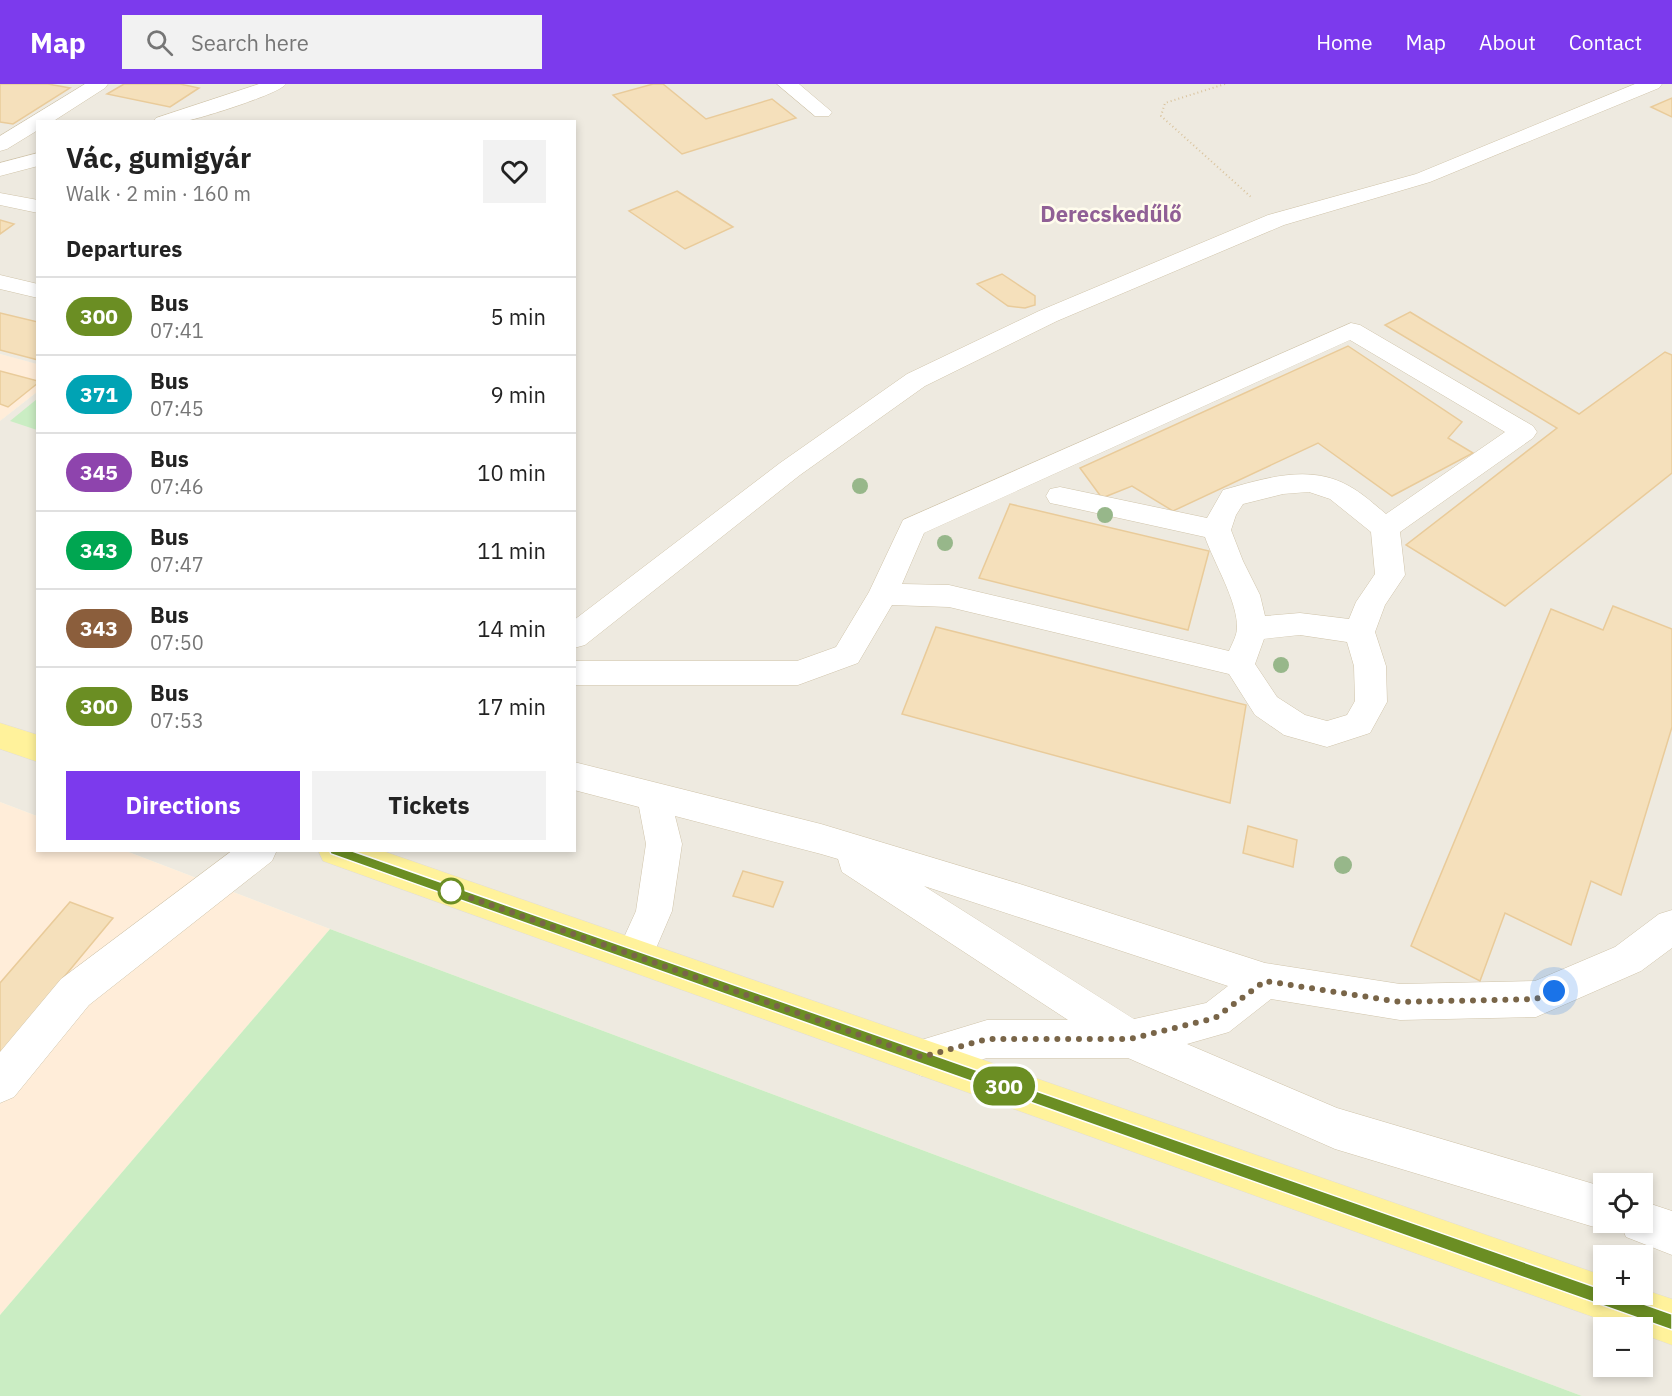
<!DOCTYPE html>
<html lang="en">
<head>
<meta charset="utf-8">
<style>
  :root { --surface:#fff; --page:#f2f2f2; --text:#222; --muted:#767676; --line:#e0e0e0; --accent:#7c3aed }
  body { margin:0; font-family:"IBM Plex Sans",sans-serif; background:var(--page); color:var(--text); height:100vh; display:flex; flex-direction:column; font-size:22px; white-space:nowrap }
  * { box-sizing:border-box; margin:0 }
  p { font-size:20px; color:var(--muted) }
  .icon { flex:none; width:33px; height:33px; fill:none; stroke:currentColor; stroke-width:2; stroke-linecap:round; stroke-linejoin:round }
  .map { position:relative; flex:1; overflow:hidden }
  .drawer { position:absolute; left:36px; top:36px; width:540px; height:732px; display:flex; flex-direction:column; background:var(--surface); border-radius:0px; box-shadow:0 3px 9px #0003 }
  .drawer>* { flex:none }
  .badge { padding:0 12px; border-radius:20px; font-size:21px; line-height:39px }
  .controls { position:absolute; left:1593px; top:1089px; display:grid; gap:12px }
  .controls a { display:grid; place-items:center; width:60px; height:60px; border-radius:0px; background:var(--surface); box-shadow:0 3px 9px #0003; font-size:30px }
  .you { position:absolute; width:30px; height:30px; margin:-15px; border:4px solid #fff; border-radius:50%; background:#1a73e8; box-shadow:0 0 0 9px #1a73e833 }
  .map>.badge { position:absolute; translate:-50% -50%; box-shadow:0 0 0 3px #fff }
  h2 { padding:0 30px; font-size:22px; line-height:54px }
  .round { display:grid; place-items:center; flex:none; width:63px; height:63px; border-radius:0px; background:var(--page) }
  .overview { display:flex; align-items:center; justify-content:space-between; height:102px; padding:0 30px }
  h1 { font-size:28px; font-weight:800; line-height:45px }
  .action { display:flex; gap:12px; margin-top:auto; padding:12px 30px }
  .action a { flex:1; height:69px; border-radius:0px; background:var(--accent); color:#fff; font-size:24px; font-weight:800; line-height:69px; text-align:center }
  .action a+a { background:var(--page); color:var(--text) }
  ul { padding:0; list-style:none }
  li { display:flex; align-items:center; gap:18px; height:78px; padding:0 30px; border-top:2px solid var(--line) }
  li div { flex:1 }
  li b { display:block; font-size:22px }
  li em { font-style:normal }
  li .badge { min-width:66px; font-weight:700; text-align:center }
  header { display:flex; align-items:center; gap:36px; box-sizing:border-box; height:84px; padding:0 30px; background:var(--accent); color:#fff }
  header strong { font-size:28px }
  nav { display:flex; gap:33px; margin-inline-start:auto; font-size:21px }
  .search { width:420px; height:54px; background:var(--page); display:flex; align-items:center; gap:15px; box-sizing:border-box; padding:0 21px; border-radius:0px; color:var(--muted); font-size:22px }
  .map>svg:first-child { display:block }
</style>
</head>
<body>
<header>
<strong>Map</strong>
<div class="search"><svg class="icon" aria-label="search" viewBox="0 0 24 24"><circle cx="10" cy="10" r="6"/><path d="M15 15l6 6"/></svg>Search here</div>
<nav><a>Home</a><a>Map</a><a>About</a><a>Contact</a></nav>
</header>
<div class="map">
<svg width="1672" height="1312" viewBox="0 0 1672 1312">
  <rect width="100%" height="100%" fill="#fefae5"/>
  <g fill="#ffedd9">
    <path d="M0 270 38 280 37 308 0 337Z"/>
    <path d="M0 718 37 732 38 766 126 767 330 845 0 1231Z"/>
  </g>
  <g fill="#eeeae0" fill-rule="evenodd">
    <path d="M0 0H1672V1312H1582L330 845 126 767 574 766V38H38L37 280 0 270ZM1604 1100H1642V1138H1604ZM1604 1172H1642V1210H1604ZM1604 1244H1642V1282H1604Z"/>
    <path d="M37 308V732L0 718V337Z"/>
  </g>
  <g fill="#caedc3">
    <path d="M37 315V346L10 337Z"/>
    <path d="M330 845 1582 1312H0V1231Z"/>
  </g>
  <g fill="#f5e0bb" stroke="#e9cb9a" stroke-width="1.5">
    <path d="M0 0H48L70 4 13 40 0 38Z"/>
    <path d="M124 0H180L199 4 170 23 107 10Z"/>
    <path d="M653 0H663L706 35 772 15 796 34 682 70 613 11Z"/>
    <path d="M1672 14V33L1651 23Z"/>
    <path d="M677 107 733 143 685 165 629 127Z"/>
    <path d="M0 136 14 140 0 150Z"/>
    <path d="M1002 190 1035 212V221L1025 224 1008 222 977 200Z"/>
    <path d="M1410 228 1579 330 1665 268 1672 271V389L1505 522 1406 461 1557 344 1385 241Z"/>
    <path d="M0 229 38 238V276L0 266Z"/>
    <path d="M1348 262 1462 338 1448 354 1473 369 1392 412 1318 359 1173 427 1132 402 1102 414 1080 384Z"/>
    <path d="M0 287 38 297V299L8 323 0 320Z"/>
    <path d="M1010 420 1209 467 1188 546 979 494Z"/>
    <path d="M1613 522 1672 545V643L1621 811 1591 797 1571 861 1505 829 1480 897 1411 862 1551 525 1603 546Z"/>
    <path d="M936 543 1246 621 1230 719 902 630Z"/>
    <path d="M1248 742 1297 756 1293 783 1243 769Z"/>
    <path d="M743 787 783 798 773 823 733 812Z"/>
    <path d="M70 818 113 834 0 970V899Z"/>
  </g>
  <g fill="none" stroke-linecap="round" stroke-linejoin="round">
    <defs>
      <g id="minor">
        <path d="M85 0H108L105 4 52 38H38V46L7 65 0 67V52Z"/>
        <path d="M259 0H286C279 10 202 34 186 37 176 39 164 38 153 38L156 34Z"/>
        <path d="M777 0H799L832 28 829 32H815Z"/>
        <path d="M1635 0H1662L1659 4 1430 98 1284 141 1057 237 925 302 800 391 585 561 574 564V536L780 379 907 290 1039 227 1268 131 1416 90Z"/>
        <path d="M38 69V82L0 92V79Z"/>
        <path d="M0 109 38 116V129L0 121Z"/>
        <path d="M0 191 38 200V214L0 205Z"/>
        <path d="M1351 239 1360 241 1533 342 1537 348 1533 354 1400 448 1405 491 1385 521 1375 548 1386 582 1387 618 1370 649 1327 663 1284 651 1255 631 1229 590 949 523 892 521 858 579 798 601H574V577H797L836 563 869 508 903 436ZM1350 256 1505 348 1386 430C1374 420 1362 409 1349 402 1309 379 1263 395 1223 406L1207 434 1060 403 1050 405 1046 412 1050 419 1060 421 1205 453C1214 479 1238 518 1237 544 1237 551 1232 560 1229 567L949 501 902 500 924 449ZM1309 408 1330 415 1371 448 1375 490 1356 518 1349 535 1300 529 1265 532 1260 511 1243 477 1231 446 1236 431 1243 420 1283 410ZM1300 551 1347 558 1354 582 1355 617 1347 631 1327 637 1305 631 1277 613 1255 580 1264 555Z"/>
        <path d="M574 678 821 740 1020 800 1265 879 1400 900 1535 897 1615 863 1659 830 1672 826V864L1641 887 1536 933 1400 936 1271 915 1229 948 1187 960 1337 1024 1604 1103V1138H1642V1117L1672 1127V1171L1626 1153 1620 1139 1604 1146 1335 1065 1128 974H987L922 992 908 986 902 973 908 960 987 936H1068L842 788 838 775 821 770 675 732 682 760 672 827 648 883 635 888 622 883 616 871 636 827 646 760 639 723 574 706ZM924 802 1228 902 1206 919 1134 935Z"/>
        <path d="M233 766H277L272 777 89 921 14 1013 0 1019V968L61 895Z"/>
      </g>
      <g id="major">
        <path d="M0 639 38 651V678L0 665Z"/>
        <path d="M318 766H380L1604 1192V1210H1642V1205L1672 1215V1261L1642 1250V1244H1624L323 777Z"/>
      </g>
    </defs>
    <use href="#minor" stroke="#d0c4aa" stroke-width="1"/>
    <use href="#major" stroke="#e2ddd7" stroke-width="1"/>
    <path stroke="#dac49e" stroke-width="2" stroke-dasharray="1 3" stroke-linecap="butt" d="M1225 0 1165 19 1161 32 1251 113"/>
    <use href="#minor" fill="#fff" fill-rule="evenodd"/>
    <use href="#major" fill="#fff29b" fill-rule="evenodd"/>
  </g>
  <g fill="#97b78a">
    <circle cx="860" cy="402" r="8"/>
    <circle cx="1105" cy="431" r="8"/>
    <circle cx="945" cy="459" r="8"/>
    <circle cx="1281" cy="581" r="8"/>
    <circle cx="1343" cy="781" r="9"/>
  </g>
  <path fill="#6b8e23" stroke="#fff" stroke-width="1.5" d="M335 761 1672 1230V1246L331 770 329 766Z"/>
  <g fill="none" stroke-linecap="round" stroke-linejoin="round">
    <path stroke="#796548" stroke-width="6" stroke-dasharray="0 10.8" d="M451 807 922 973 987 955H1130L1215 934 1265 897 1400 918 1536 915 1554 907"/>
  </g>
  <circle fill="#fff" stroke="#6b8e23" stroke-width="3" cx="451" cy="807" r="12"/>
  <g text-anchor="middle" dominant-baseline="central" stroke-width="5" stroke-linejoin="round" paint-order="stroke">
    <g font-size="22" font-weight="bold" fill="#906096" stroke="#fffced">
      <text x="1111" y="129">Derecskedűlő</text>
    </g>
  </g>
</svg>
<div class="controls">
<a><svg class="icon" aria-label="locate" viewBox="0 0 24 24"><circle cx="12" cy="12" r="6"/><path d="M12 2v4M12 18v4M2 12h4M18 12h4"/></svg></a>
<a>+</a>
<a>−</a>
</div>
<div class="you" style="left:1554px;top:907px"></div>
<b class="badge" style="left:1004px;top:1002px;background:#6b8e23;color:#fff">300</b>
<section class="drawer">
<div class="overview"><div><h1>Vác, gumigyár</h1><p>Walk · 2 min · 160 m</p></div><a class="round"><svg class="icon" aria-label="heart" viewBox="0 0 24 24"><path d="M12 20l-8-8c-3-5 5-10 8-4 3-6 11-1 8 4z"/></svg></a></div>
<h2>Departures</h2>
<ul>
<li><span class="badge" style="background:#6b8e23;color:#fff">300</span><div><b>Bus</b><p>07:41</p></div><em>5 min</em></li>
<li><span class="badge" style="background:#00a3b4;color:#fff">371</span><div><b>Bus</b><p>07:45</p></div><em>9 min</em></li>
<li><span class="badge" style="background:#8e44ad;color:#fff">345</span><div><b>Bus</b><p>07:46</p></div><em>10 min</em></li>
<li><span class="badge" style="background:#00a651;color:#fff">343</span><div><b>Bus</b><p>07:47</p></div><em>11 min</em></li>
<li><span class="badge" style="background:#8b5e3c;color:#fff">343</span><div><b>Bus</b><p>07:50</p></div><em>14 min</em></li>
<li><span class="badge" style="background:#6b8e23;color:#fff">300</span><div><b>Bus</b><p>07:53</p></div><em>17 min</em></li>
</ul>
<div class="action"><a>Directions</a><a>Tickets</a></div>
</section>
</div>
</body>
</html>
